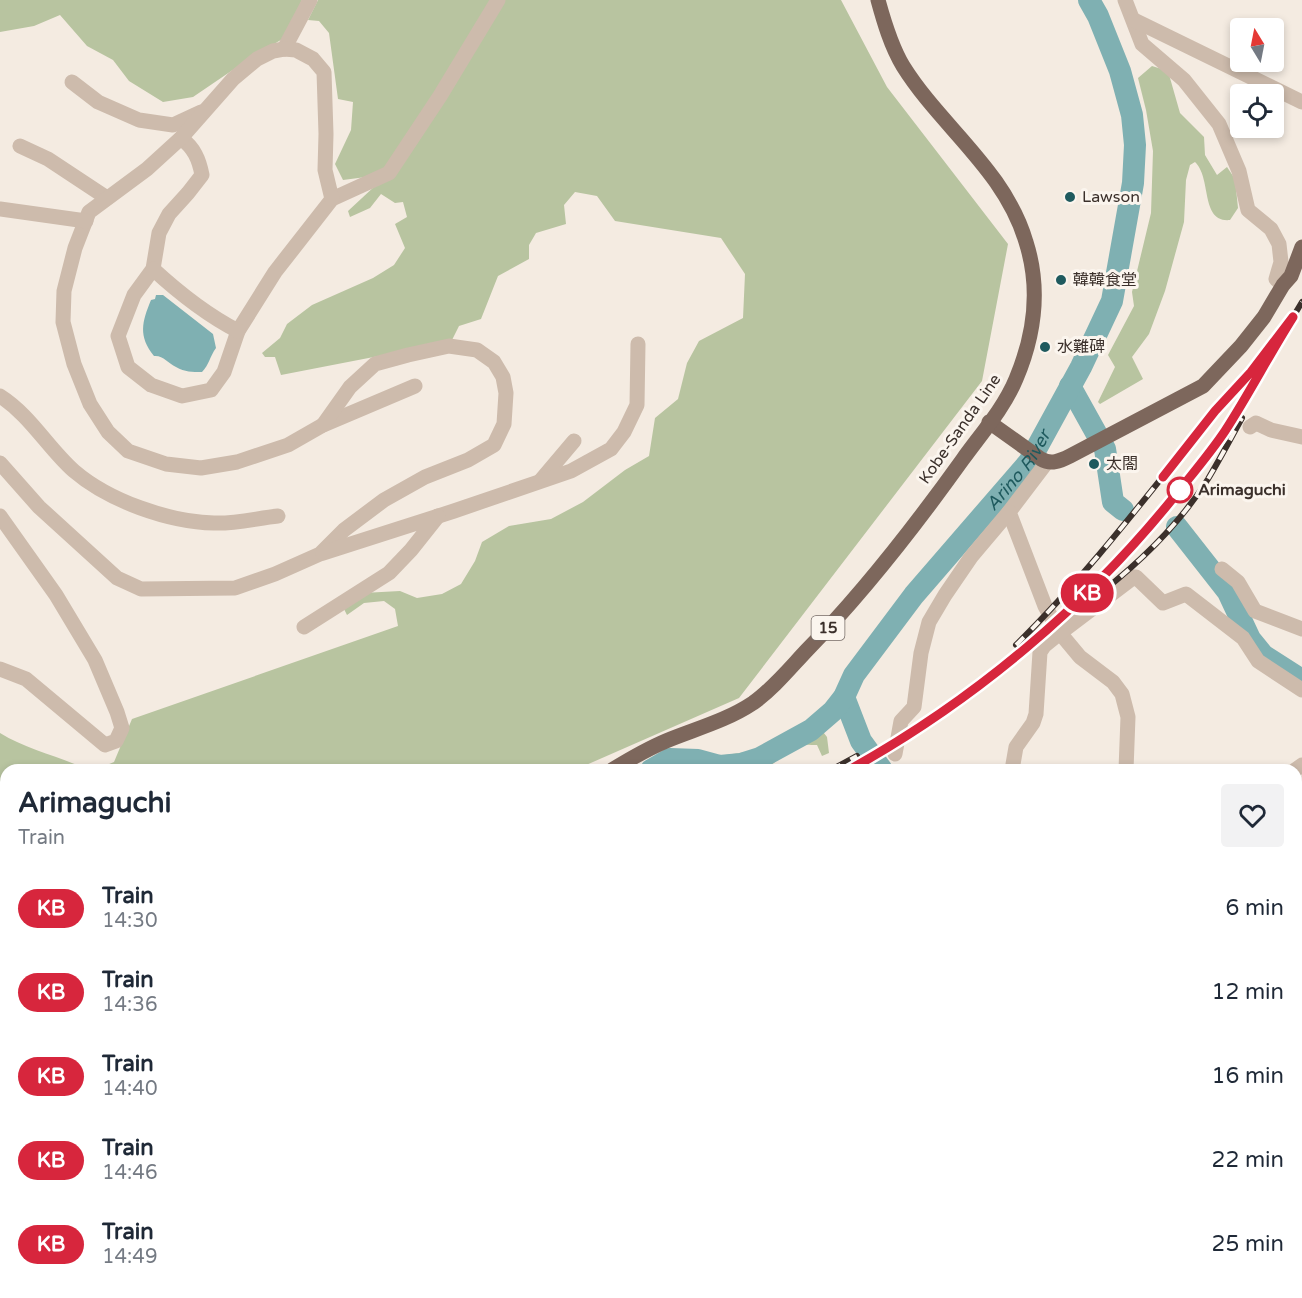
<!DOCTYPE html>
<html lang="en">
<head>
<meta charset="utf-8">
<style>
  :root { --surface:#fff; --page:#f2f2f3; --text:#1f2937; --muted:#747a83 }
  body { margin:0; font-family:"Varela Round","Noto Sans JP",sans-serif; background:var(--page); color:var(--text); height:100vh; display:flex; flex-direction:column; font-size:22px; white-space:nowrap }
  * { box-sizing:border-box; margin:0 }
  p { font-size:20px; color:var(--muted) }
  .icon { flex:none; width:33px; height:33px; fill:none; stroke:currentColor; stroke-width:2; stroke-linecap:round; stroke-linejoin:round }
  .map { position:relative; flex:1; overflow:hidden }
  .sheet { position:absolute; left:0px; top:764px; width:1302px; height:536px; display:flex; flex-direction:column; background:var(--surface); border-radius:18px 18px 0 0; box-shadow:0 3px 9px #0003 }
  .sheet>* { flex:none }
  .badge { padding:0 12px; border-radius:20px; font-size:21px; line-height:39px }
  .needle { width:39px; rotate:350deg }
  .buttons { position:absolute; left:1230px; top:18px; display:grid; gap:12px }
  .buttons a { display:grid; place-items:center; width:54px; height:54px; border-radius:6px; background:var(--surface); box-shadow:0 3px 9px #0003; font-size:30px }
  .map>.badge { position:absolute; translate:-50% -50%; box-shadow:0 0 0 3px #fff }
  .round { display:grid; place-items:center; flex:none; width:63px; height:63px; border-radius:6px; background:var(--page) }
  .overview { display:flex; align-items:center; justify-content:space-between; height:102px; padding:0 18px }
  h1 { font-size:28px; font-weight:700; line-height:45px }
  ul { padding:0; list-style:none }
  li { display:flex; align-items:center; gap:18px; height:84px; padding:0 18px }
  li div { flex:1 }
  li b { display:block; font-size:22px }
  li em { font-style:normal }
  li .badge { min-width:66px; font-weight:700; text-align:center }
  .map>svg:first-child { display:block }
</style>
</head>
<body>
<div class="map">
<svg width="1302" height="1298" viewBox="0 0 1302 1298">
  <rect width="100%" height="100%" fill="#f4ebe1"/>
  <g fill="#b8c4a0">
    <path d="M0 0H302L284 38 243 63 193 97 163 102 129 81 113 60 87 46 60 15 34 26 0 32Z"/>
    <path d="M318 0H841L887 87 1008 244 982 381 739 698 577 769 95 770 114 762 132 719 398 626 395 609 384 601 364 603 347 615 344 609 363 593 400 591 417 598 442 594 461 584 475 561 482 542 509 526 551 519 583 502 625 470 649 456 655 418 678 399 687 363 699 341 743 318 745 274 721 238 615 221 597 196 575 192 564 205 566 224 536 233 529 245V259L498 276 481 319 459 326 451 342 281 375 275 357H265L262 353 280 338 287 324 312 305 373 278 394 265 405 248 395 224 407 217 403 202 395 203 381 194 370 208 350 217 348 211 376 185 366 177 343 180 335 164 351 130 353 102 338 99 329 33 319 21 308 20Z"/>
    <path d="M1152 66 1168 71 1180 113 1204 137 1205 155 1217 175 1227 167 1235 179 1238 208 1230 220C1200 223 1212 178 1195 162L1190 165 1186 180 1184 222 1165 291 1149 334 1132 357 1143 379 1100 404 1098 402 1115 367 1108 355 1134 306 1132 292 1151 213 1153 151 1146 110 1138 78Z"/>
    <path d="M813 719 827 737 829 753 822 756 817 745C811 745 803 744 797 746 782 751 777 766 761 769H649L654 760 679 750H695L718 756 754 751Z"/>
    <path d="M0 733C26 749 58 756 86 769L6 770V1293H32L27 1298H0Z"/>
  </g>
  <path fill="#7fb0b2" d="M156 295H163L213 334 216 348C210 356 209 365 202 372 192 372 185 372 176 367 168 363 163 355 154 356 138 336 142 322 151 300L155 299Z"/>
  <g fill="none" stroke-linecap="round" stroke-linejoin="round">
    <g stroke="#7fb0b2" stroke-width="22">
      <path d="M1070 386 1105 449 1113 502 1123 510"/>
      <path d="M1177 527 1228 592 1250 639 1263 655 1302 680"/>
      <path d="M844 697 861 741 882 770"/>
      <path id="s1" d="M651 770 670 759 698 760 720 766 741 764 760 758 811 730 833 711 844 697 854 675 914 595 1029 462 1081 367 1112 301 1133 183 1135 145 1132 115 1120 71 1098 16 1089 0"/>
      <path d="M923 1293 924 1298"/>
      <path d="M195 1298 200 1293"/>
    </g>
    <g stroke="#cdbbac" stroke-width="15">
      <path d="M1125 0 1142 44 1184 80 1219 124 1239 171 1248 210 1271 229 1279 244 1281 262 1276 279 1283 285"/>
      <path d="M1134 20 1302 102"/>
      <path d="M284 49 310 0"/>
      <path d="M72 82 98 102 139 120 173 125 201 112"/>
      <path d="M181 138C194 148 199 159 202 175L188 193 169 214 159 233 153 269 134 295 118 336 128 367 151 385 182 396 211 390 224 372 238 331 275 272 332 199 389 173 440 96 498 0"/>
      <path d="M20 146 48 159 107 198"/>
      <path d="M332 199 325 170 326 134 324 72 313 59 296 50 284 49 273 51 257 59 233 79 181 138 147 169 89 212 75 248 64 291 63 322 74 364 90 404 108 432 128 451 166 464 201 468 237 462 288 445 323 425 415 386"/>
      <path d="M0 209 86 221"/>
      <path d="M153 269C179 293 207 315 238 331"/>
      <path d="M0 396C30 415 48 448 74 471 109 501 169 522 214 523 235 524 258 518 278 516"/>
      <path d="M1250 427 1256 423 1271 430 1302 437"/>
      <path d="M1047 462 1009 512 1045 606 1060 633 1080 657 1113 682 1122 694 1128 717 1126 770"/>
      <path d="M0 463 39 507 117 578 141 589 235 588 275 574 320 554 344 530 384 500 425 477 468 460 494 445 504 424 506 393 503 377 494 362 477 350 449 346 408 355 375 364 350 387 323 425"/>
      <path d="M541 480 574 441"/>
      <path d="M0 516 56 595 95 660 117 712 122 728 116 741 105 745 26 679 0 669"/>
      <path d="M323 553 454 511 571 471 611 449 624 432 637 405 638 344"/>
      <path d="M1222 569 1238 582 1255 611 1302 629"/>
      <path d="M304 627 389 573 411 550 438 516"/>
      <path d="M895 754 901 721 914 707 921 653 929 622 945 595 971 557 1009 512"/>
      <path d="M1012 770 1016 747 1033 723 1036 714 1040 652 1044 646 1060 633 1134 577H1136L1163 603 1186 594 1243 638 1258 661 1302 690"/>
      <path d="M1295 770 1302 765"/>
      <path d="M1296 876 1302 878"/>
      <path d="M1296 920 1302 919"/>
      <path d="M1296 1103 1302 1104"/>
      <path d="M1296 1186 1302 1188"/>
      <path d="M707 1293 708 1298"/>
      <path d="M778 1293V1298"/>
      <path d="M1057 1293 1059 1298"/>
      <path d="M1168 1293 1169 1298"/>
      <path d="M358 1298 365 1293"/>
      <path d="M473 1298 479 1293"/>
      <path d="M593 1298 600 1293"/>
      <path d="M730 1298 756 1293"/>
      <path d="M1022 1298 1023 1293"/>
      <path d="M1289 1298 1290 1293"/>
    </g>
    <g stroke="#7d675c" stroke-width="15">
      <path d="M989 422 1041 459C1051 465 1060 461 1070 456L1203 386 1241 346 1264 317 1283 285 1291 276 1302 247"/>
      <path d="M612 770C630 759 647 749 666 741 695 729 726 721 753 703 773 689 790 668 807 650 865 591 915 526 963 459 981 434 1004 408 1016 379 1035 334 1041 289 1026 242 1005 170 941 127 903 66 891 46 884 22 878 0"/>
      <path d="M74 1298 81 1293"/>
      <path d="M163 1298 168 1293"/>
    </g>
    <defs>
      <g id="rail">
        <path d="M1086 604C1132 570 1177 528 1208 479 1220 459 1231 438 1242 418"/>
        <path d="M1016 645C1087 575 1146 497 1208 420 1223 401 1241 384 1256 365"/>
        <path d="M831 770 857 756"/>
        <path d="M849 770 897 743 964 696 1068 611 1123 558 1160 514 1224 432 1302 302"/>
        <path d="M246 1298 250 1293"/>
      </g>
    </defs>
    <use href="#rail" stroke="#3b302b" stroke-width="6"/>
    <use href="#rail" stroke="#fbf5ee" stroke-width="4" stroke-dasharray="11" stroke-linecap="butt"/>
  </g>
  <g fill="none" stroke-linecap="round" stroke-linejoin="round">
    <defs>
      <path id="line" d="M849 770C975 700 1088 605 1178 492 1194 472 1211 452 1225 431 1249 394 1269 355 1293 317L1251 372 1215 411 1163 477"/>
    </defs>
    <use href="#line" stroke="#fff" stroke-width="14"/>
    <use href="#line" stroke="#d7263d" stroke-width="9"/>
  </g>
  <g fill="#1f5a5e" stroke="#fbf5ee" stroke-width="2">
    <circle cx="1070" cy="197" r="6"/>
    <circle cx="1061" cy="280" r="6"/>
    <circle cx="1045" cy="347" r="6"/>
    <circle cx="1094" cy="464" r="6"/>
  </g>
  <circle fill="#fff" stroke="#d7263d" stroke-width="3" cx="1180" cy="490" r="12"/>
  <g text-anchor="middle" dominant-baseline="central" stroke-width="6" stroke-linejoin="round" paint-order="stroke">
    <rect fill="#fbf5ee" stroke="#756b66" stroke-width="1.5" x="811.5" y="616" width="33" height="24" rx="4.5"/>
    <g font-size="15" font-weight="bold" fill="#3b302b">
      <text x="828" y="628">15</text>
    </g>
    <g font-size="16" fill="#3b302b" stroke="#fbf5ee" text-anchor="start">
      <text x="1082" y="197">Lawson</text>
      <text x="1073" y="280">韓韓食堂</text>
      <text x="1057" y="347">水難碑</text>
      <text x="1106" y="464">太閤</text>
    </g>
    <g font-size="16" fill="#3b302b" stroke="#fbf5ee">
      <text transform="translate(960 429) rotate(-55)">Kobe-Sanda Line</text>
    </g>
    <g font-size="16" font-weight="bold" fill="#3b302b" stroke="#fbf5ee" text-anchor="start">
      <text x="1198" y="490">Arimaguchi</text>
    </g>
    <g font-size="18" font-style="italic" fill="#1f5a5e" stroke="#fbf5ee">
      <text stroke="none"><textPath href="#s1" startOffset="506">Arino River</textPath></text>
    </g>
  </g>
</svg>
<div class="buttons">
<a><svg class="needle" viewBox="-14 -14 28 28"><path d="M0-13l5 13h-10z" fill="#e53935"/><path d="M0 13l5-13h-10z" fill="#747a83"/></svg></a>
<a><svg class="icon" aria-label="locate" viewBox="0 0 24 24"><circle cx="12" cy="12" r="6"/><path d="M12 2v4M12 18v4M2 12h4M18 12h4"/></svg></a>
</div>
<b class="badge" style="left:1087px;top:593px;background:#d7263d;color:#fff">KB</b>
<section class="sheet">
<div class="overview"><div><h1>Arimaguchi</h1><p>Train</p></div><a class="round"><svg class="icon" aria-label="heart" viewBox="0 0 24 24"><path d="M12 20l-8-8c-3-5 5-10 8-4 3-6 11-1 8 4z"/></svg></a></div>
<ul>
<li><span class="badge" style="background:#d7263d;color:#fff">KB</span><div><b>Train</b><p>14:30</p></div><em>6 min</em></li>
<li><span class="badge" style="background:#d7263d;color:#fff">KB</span><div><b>Train</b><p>14:36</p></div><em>12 min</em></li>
<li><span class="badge" style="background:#d7263d;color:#fff">KB</span><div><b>Train</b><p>14:40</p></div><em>16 min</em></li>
<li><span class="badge" style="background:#d7263d;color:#fff">KB</span><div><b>Train</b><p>14:46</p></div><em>22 min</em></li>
<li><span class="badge" style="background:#d7263d;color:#fff">KB</span><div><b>Train</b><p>14:49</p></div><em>25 min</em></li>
</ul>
</section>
</div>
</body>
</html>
